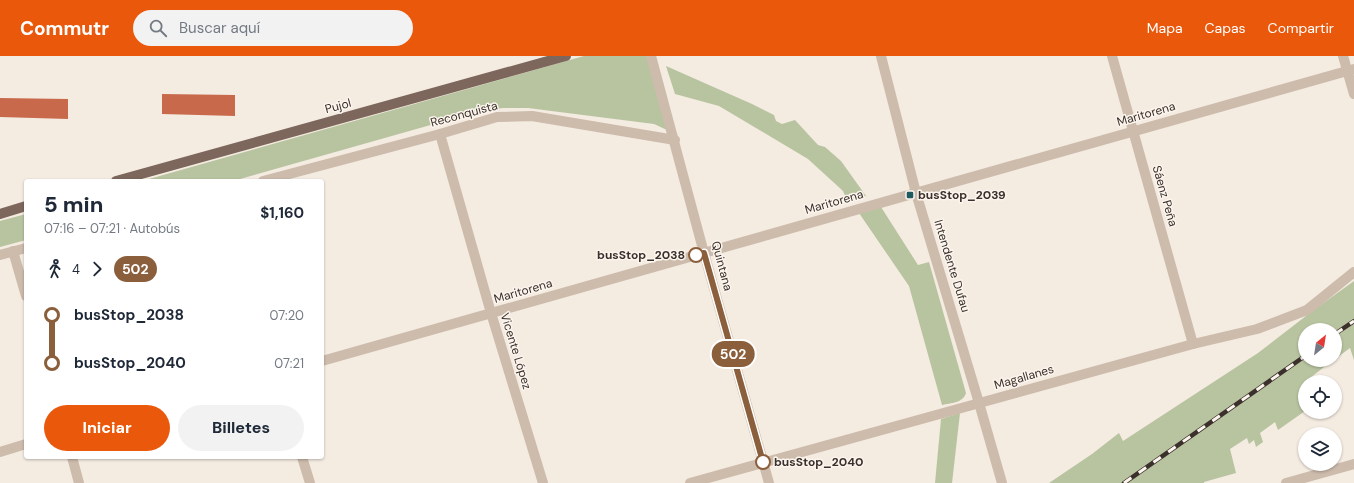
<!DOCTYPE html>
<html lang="es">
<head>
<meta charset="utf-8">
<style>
  :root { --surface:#fff; --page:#f2f2f3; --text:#1f2937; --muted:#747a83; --accent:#ea580c }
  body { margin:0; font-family:"DM Sans",sans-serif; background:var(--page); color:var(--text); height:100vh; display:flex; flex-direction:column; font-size:15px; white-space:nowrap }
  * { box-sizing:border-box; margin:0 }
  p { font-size:13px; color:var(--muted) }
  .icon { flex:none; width:22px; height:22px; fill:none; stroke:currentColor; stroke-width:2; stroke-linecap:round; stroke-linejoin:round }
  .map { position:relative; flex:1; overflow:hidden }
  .drawer { position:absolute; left:24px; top:123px; width:300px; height:280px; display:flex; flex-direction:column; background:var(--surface); border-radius:4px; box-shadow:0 1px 3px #0004 }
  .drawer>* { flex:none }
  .badge { padding:0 8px; border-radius:13px; font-size:14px; line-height:26px }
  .needle { width:26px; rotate:30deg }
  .controls { position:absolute; left:1298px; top:267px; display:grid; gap:8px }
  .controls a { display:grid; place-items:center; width:44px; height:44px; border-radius:50%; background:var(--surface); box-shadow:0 1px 3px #0004; font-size:20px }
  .map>.badge { position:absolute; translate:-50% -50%; box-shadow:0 0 0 2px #fff }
  .legs { display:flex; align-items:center; gap:6px; height:44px; padding:0 20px; font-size:13px }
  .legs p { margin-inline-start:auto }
  .headline { display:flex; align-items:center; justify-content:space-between; height:68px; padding:0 20px }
  h1 { font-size:22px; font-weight:800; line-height:30px }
  .cta { display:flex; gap:8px; margin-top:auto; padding:8px 20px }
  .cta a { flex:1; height:46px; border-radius:24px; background:var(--accent); color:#fff; font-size:16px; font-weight:800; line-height:46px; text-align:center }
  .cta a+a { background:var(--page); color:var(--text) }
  ul { padding:0 20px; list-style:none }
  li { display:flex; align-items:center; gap:14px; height:48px; font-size:15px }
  li i { display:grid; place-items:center; width:6px; height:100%; margin:0 5px; background:currentColor }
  li i::after { content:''; width:10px; height:10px; margin:-5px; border:3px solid; border-radius:50%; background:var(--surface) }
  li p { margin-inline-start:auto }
  li:first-child i { background:linear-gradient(#0000 50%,currentColor 0) }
  li:last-child i { background:linear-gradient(currentColor 50%,#0000 0) }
  header { display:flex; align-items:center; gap:24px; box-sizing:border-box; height:56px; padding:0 20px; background:var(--accent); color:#fff }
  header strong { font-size:19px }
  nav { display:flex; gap:22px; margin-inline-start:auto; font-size:14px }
  .search { width:280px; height:36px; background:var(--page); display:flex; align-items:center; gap:10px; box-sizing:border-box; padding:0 14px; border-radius:22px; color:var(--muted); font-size:15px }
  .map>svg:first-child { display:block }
</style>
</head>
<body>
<header>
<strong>Commutr</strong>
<div class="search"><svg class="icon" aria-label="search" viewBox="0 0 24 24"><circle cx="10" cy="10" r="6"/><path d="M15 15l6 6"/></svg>Buscar aquí</div>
<nav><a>Mapa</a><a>Capas</a><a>Compartir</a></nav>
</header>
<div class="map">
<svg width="1354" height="427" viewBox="0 0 1354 427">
  <rect width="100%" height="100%" fill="#f4ebe1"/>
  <g fill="#b8c4a0">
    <path d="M584 0H647L667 74 654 68 528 52H503L480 55 233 125H142Z"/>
    <path d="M666 10 752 48 774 59 776 65 782 68 795 64 818 89 825 91 841 105 866 140 847 144 843 135 808 103 719 50 675 38Z"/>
    <path d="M881 151 918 209 929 206 966 337C963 347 951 347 942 349L909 230 859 157Z"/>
    <path d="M26 158V184L0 191V165Z"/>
    <path d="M1354 225V304L1350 292 1335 303V274H1305V304H1333L1310 322 1312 326H1305V355L1278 374 1275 366 1260 377 1263 386 1256 391 1254 384 1249 388 1247 382 1230 393 1236 417 1204 426V427H1049L1092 398 1119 377 1123 385 1258 297 1315 253Z"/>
    <path d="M960 357 952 427H935L941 363Z"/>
  </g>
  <g fill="#c8694b">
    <path d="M162 38 235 39V60L162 58Z"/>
    <path d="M0 42 68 43V63L0 61Z"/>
  </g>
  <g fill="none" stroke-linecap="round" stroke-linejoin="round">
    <g stroke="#cdbbac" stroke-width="10">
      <path d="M651 0 704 197 769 427"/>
      <path d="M881 0 916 137 979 347 1002 427"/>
      <path d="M1112 0 1193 288"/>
      <path d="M1343 0 1354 38"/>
      <path d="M440 78 491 257 543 427"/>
      <path d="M263 125 440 78 497 61 532 60 675 84"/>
      <path d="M13 195 26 240"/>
      <path d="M0 199 26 192"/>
      <path d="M322 305 1354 13"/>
      <path d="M0 396 26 388"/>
      <path d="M72 401 79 427"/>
      <path d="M302 401 310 427"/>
      <path d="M690 427 1193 288 1257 273 1307 254 1354 216"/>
      <path d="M1286 427 1354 408"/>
    </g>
    <g stroke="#7d675c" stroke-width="10">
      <path d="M116 125 566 0"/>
      <path d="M0 158 26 150"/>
    </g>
    <defs>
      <g id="rail">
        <path d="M1335 278 1354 265"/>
        <path d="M1124 427 1305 300"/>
      </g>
    </defs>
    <use href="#rail" stroke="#3b302b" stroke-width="4.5"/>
    <use href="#rail" stroke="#fbf5ee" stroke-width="3" stroke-dasharray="9" stroke-linecap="butt"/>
  </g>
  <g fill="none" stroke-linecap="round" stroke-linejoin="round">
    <defs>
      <path id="line-1" d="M696 199 704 197 763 406"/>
    </defs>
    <use href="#line-1" stroke="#fff" stroke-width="9"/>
    <use href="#line-1" stroke="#8b5e3c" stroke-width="6"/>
  </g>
  <rect fill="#1f5a5e" stroke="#fbf5ee" stroke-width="1.5" x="906" y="135" width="8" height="8" rx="2"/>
  <g fill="#fff" stroke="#8b5e3c" stroke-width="2">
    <circle cx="696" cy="199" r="7"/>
    <circle cx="763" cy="406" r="7"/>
  </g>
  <g text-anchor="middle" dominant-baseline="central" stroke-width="3" stroke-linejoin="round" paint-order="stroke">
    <g font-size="12" fill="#3b302b" stroke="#fbf5ee">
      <text transform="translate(338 50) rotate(-15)">Pujol</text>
      <text transform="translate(464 58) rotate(-15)">Reconquista</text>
      <text transform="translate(1146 58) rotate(-16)">Maritorena</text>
      <text transform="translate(1165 140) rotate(74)">Sáenz Peña</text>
      <text transform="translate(834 146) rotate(-16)">Maritorena</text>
      <text transform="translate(722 210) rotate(75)">Quintana</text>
      <text transform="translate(952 210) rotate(73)">Intendente Dufau</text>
      <text transform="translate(523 235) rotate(-16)">Maritorena</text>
      <text transform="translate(516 295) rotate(73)">Vicente López</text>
      <text transform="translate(1024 321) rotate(-16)">Magallanes</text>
    </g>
    <g font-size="12" font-weight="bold" fill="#3b302b" stroke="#fbf5ee" text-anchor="start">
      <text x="918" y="139">busStop_2039</text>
    </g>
    <g font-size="12" font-weight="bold" fill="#3b302b" stroke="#fbf5ee" text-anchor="end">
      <text x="685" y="199">busStop_2038</text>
      <text x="774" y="406" text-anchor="start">busStop_2040</text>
    </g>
  </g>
</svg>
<div class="controls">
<a><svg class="needle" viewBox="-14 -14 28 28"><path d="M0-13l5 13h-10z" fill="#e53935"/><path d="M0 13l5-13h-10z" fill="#747a83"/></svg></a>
<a><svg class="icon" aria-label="locate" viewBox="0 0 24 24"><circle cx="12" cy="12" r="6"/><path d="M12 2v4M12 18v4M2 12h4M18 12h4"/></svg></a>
<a><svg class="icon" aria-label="layers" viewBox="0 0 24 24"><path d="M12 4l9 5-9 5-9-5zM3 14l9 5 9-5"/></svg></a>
</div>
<b class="badge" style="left:733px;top:298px;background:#8b5e3c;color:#fff">502</b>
<section class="drawer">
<div class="headline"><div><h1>5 min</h1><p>07:16 – 07:21 · Autobús</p></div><b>$1,160</b></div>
<div class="legs"><svg class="icon" aria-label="walk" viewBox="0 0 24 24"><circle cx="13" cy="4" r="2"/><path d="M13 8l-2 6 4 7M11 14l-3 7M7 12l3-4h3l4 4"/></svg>4<svg class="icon" aria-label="forward" viewBox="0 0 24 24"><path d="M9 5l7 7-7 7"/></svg><b class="badge" style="background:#8b5e3c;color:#fff">502</b></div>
<ul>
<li><i style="color:#8b5e3c"></i><b>busStop_2038</b><p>07:20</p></li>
<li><i style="color:#8b5e3c"></i><b>busStop_2040</b><p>07:21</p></li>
</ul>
<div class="cta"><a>Iniciar</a><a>Billetes</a></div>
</section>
</div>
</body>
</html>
